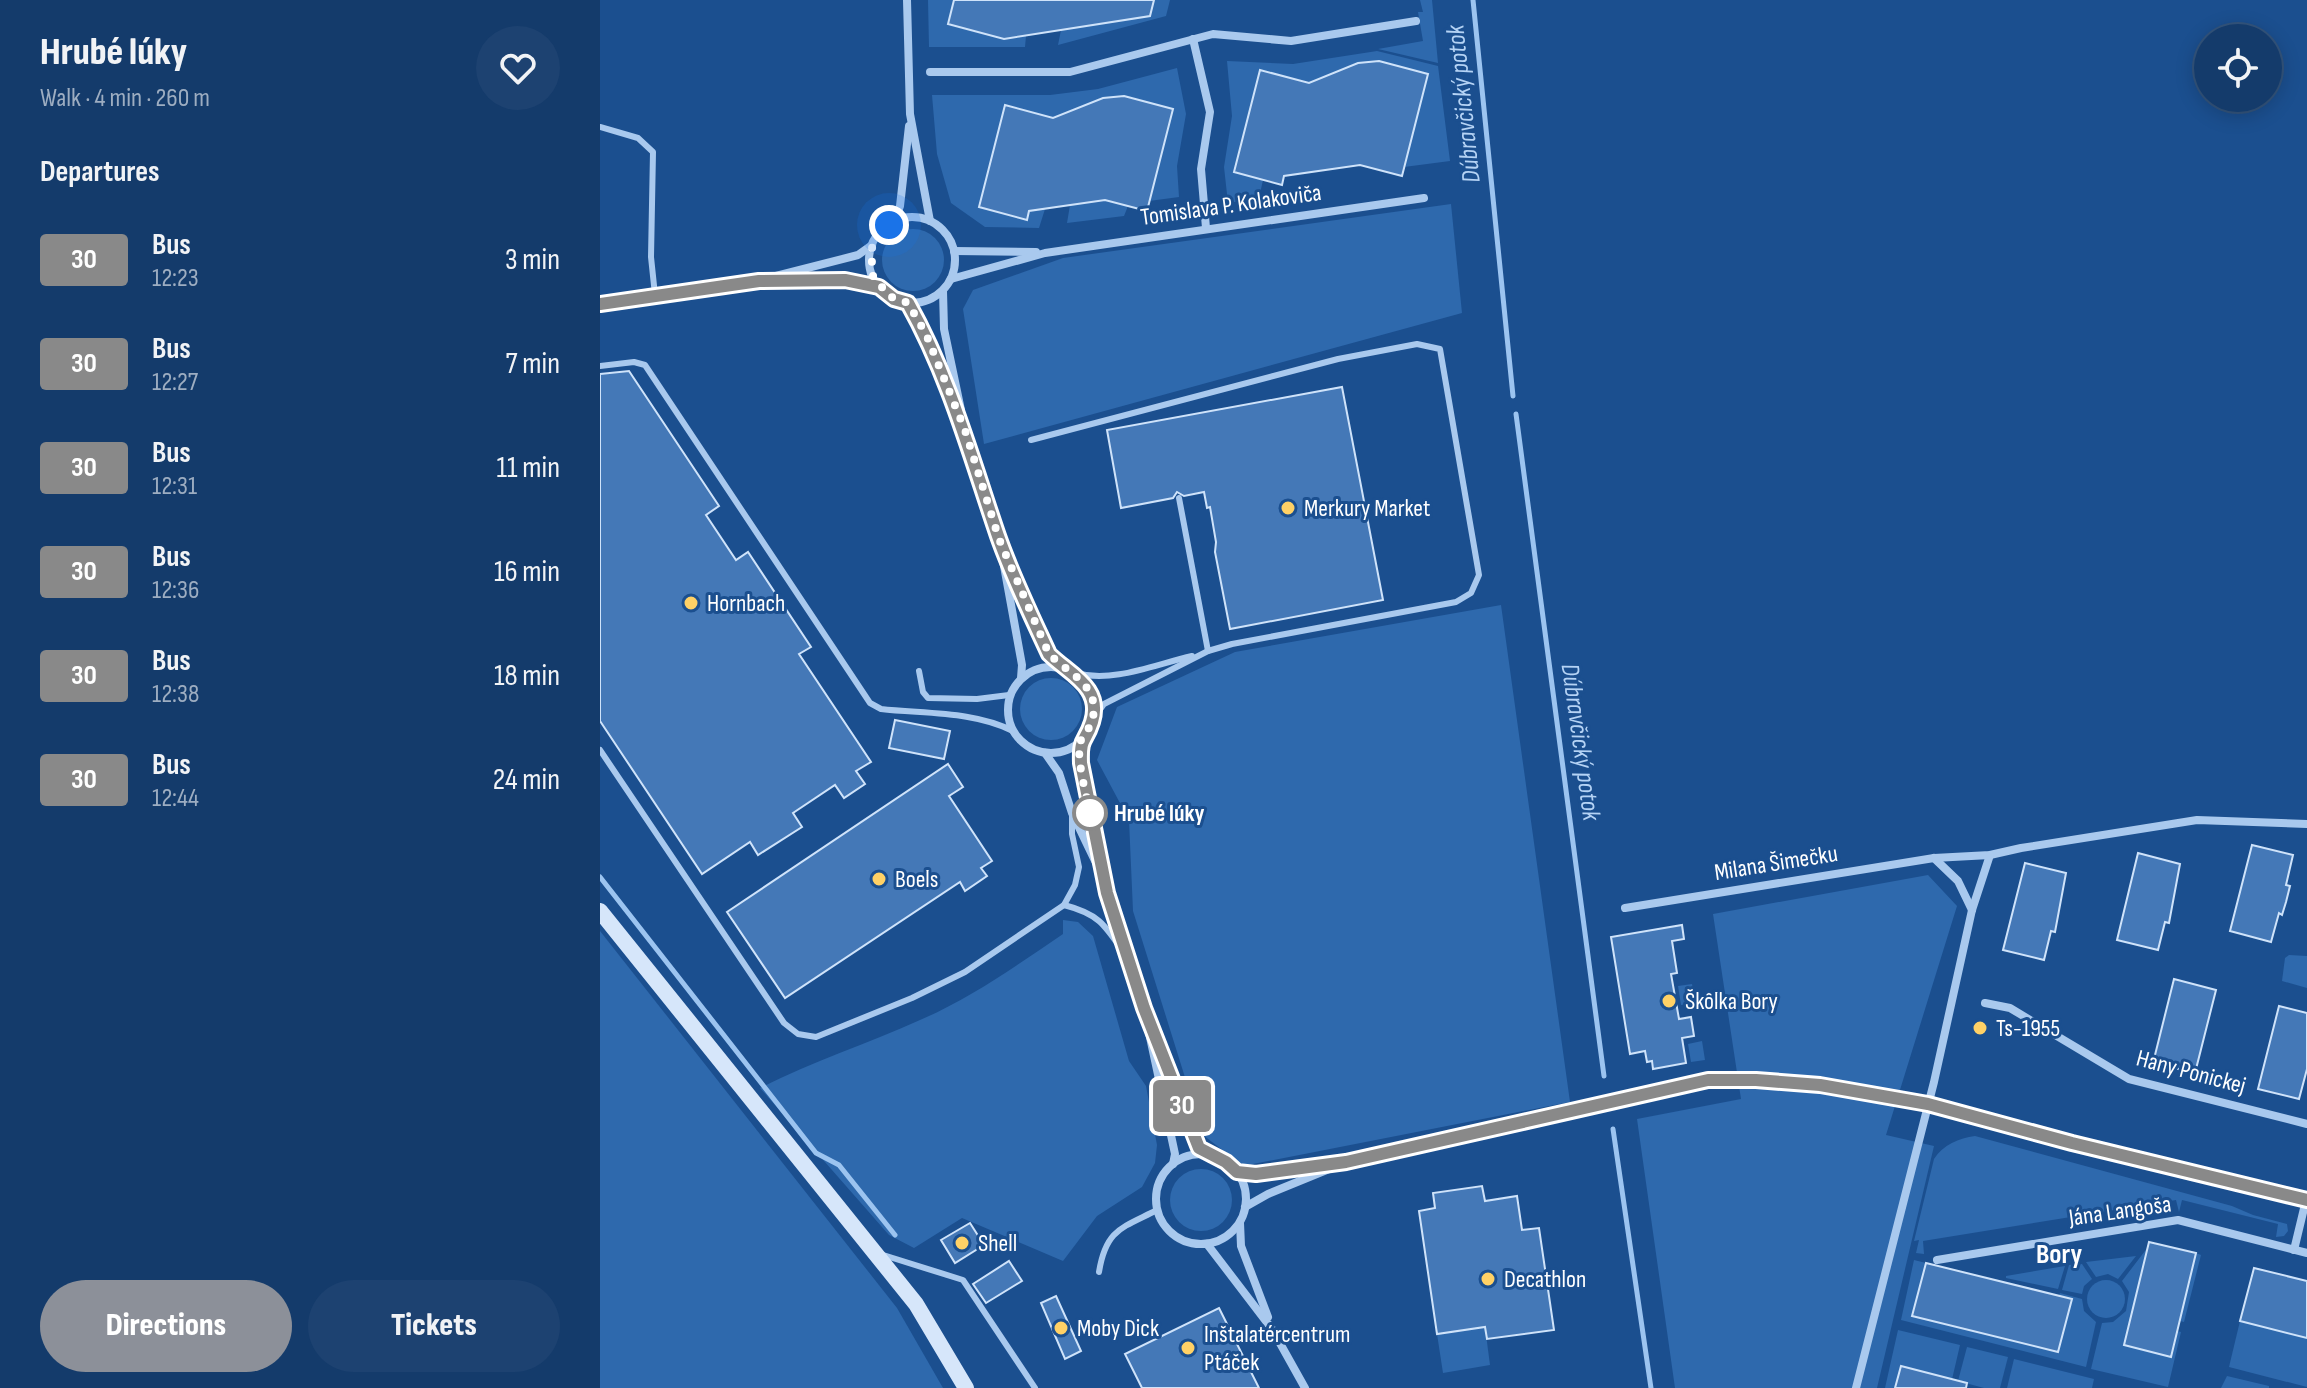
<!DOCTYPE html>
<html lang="en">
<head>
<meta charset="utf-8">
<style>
  :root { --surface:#143b6b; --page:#1d4271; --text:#f1f3f6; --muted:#9dadc1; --line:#33557e; --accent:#8c9099 }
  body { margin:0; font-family:"Sofia Sans Condensed",sans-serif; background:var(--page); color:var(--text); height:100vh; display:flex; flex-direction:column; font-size:30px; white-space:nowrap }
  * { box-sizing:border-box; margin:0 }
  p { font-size:26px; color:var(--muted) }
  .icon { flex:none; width:44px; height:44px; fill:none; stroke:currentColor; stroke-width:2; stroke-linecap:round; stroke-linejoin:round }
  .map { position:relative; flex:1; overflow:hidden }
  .sheet { display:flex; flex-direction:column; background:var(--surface); width:600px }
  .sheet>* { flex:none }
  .badge { padding:0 16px; border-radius:6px; font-size:28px; line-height:52px }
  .fabs { position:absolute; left:1594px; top:24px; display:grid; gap:16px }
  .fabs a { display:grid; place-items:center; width:88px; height:88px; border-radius:50%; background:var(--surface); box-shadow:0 4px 20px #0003,0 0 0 2px var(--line); font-size:40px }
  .you { position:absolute; width:40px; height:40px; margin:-20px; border:6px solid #fff; border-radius:50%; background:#1a73e8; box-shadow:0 0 0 12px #1a73e833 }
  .map>.badge { position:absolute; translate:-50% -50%; box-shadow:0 0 0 4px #fff }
  h2 { padding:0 40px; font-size:30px; line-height:72px }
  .round { display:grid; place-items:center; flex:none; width:84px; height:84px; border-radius:42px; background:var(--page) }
  .head { display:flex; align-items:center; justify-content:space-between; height:136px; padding:0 40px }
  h1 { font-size:38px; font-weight:800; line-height:60px }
  .button { display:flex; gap:16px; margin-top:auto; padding:16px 40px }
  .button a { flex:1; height:92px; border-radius:48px; background:var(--accent); color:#fff; font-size:32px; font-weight:800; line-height:92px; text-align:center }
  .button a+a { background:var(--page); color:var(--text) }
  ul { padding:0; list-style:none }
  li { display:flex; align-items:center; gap:24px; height:104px; padding:0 40px }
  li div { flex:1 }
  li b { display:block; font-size:30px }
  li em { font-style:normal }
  li .badge { min-width:88px; font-weight:700; text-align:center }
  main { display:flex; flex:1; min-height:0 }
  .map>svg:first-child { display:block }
</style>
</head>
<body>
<main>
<section class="sheet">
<div class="head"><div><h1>Hrubé lúky</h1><p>Walk · 4 min · 260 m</p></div><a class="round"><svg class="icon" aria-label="heart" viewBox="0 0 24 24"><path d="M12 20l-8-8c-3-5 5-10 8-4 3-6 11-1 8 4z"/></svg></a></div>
<h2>Departures</h2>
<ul>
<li><span class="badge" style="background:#898989;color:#fff">30</span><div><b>Bus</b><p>12:23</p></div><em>3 min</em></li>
<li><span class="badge" style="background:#898989;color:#fff">30</span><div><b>Bus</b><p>12:27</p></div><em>7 min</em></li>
<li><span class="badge" style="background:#898989;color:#fff">30</span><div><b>Bus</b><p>12:31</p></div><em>11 min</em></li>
<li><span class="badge" style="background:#898989;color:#fff">30</span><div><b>Bus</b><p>12:36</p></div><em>16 min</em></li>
<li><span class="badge" style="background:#898989;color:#fff">30</span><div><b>Bus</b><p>12:38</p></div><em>18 min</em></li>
<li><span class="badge" style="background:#898989;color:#fff">30</span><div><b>Bus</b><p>12:44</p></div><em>24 min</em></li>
</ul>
<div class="button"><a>Directions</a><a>Tickets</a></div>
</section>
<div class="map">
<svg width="1707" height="1388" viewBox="0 0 1707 1388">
  <rect width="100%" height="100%" fill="#1b4f8f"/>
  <g fill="#2e69ad">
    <path d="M328 0H354L348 25 404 39 453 31 426 36 425 47H329Z"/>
    <path d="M554 0H570L566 16 458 45 461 30 550 16Z"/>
    <path d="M820 0H832L838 63 778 49 823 41 818 12H823Z"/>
    <path d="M777 51 838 66 850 161 804 167 828 74 779 61 758 63 709 83 660 70 634 172 663 180 659 198 628 203 624 167 632 116 627 61 693 64Z"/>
    <path d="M577 68 586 114 577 166 579 197 549 201 573 109 524 96 503 98 453 118 405 105 427 219 429 211 444 209 450 189 476 204 505 200 528 206 524 216 467 223 470 205 445 209 439 228 385 227 351 203 337 154 332 95H450L498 89Z"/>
    <path d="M851 204 862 313 384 444 363 309 373 290 463 258Z"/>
    <circle cx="313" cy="260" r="31"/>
    <path d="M901 605 970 1102 643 1166 603 1135 533 911 529 820 497 760 517 707 635 652Z"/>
    <circle cx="451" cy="709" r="31"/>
    <path d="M1328 875 1357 906 1286 1135 1334 1146 1277 1388H1075L1037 1119 1141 1099 1113 914Z"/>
    <path d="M463 920 478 922 493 936 529 1061 546 1086 557 1145 555 1163 542 1187 497 1216 463 1261 362 1218 314 1248 289 1235 160 1088C212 1062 266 1044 320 1020 371 998 417 965 463 934Z"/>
    <path d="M0 931 297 1308 343 1388H0Z"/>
    <path d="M1689 955 1707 956V988L1682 981 1685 958Z"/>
    <path d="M1092 984 1095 1003 1081 1005 1078 986Z"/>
    <path d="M1102 1041 1105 1060 1091 1062 1088 1044Z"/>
    <path d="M1375 1136 1632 1206 1653 1215 1687 1224 1688 1231 1684 1236 1676 1237 1678 1224 1582 1200 1579 1212 1576 1200 1323 1241 1324 1254 1316 1253 1319 1240 1314 1241 1334 1159C1343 1145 1359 1138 1375 1136Z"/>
    <circle cx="601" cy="1200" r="31"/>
    <path d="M1548 1247 1524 1345 1570 1356 1577 1331 1581 1332 1568 1387 1491 1369 1502 1323 1513 1322 1526 1311 1529 1292 1522 1281Z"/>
    <path d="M1596 1253 1601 1255 1584 1322 1580 1321Z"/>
    <path d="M1536 1256 1518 1279 1508 1274 1496 1277 1486 1262Z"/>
    <path d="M1314 1260 1326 1263 1313 1316 1458 1352 1471 1299 1459 1296 1460 1293 1482 1299 1484 1311 1496 1322 1486 1367 1301 1320Z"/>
    <path d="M1482 1264 1492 1279 1484 1286 1482 1294 1462 1290 1469 1265Z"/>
    <path d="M1465 1266 1458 1289 1406 1278V1276Z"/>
    <circle cx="1506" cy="1299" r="19"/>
    <path d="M1640 1321 1707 1338V1387L1629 1367Z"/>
    <path d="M885 1327 890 1365 843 1373 837 1334Z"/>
    <path d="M1298 1330 1360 1345 1350 1388 1301 1367 1295 1388H1285Z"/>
    <path d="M1367 1347 1408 1357 1400 1388H1384L1358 1381Z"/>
    <path d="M1414 1359 1494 1379 1492 1388H1407Z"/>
    <path d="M1627 1376 1669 1386V1388H1621Z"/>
  </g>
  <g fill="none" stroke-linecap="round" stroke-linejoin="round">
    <g stroke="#9cc4f0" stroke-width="5">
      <path d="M873 0 913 396"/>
      <path d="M916 414 1004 1076"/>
      <path d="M0 877 216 1153 239 1165 295 1235"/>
      <path d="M1013 1129 1051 1388"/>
    </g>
  </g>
  <g fill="#4478b7" stroke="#cfe3fa" stroke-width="2">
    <path d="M354 0H554L550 16 404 39 348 24Z"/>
    <path d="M779 61 828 74 802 176 760 165 684 176 682 185 634 172 660 70 709 83 758 63Z"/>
    <path d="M524 96 573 109 547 211 505 200 429 211 427 220 379 207 405 105 453 118 503 98Z"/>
    <path d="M29 371 119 506 106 515 136 560 148 552 211 647 199 654 271 762 256 771 265 784 244 798 235 785 193 813 202 827 158 855 150 842 102 874 0 721V374Z"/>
    <path d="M742 387 783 600 630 629 615 552 616 542 610 507 607 508 604 492 584 496 577 492 573 498 521 508 507 430Z"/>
    <path d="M295 720 350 731 344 759 289 748Z"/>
    <path d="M348 764 363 787 349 796 392 861 381 868 387 876 365 891 360 882 185 998 127 912Z"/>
    <path d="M1652 845 1693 855 1686 885 1690 886 1686 902 1682 915 1679 913 1671 942 1630 931Z"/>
    <path d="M1538 853 1580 864 1569 923 1565 922 1558 950 1517 940Z"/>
    <path d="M1425 863 1466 873 1455 932 1451 931 1444 960 1403 950Z"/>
    <path d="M1082 925 1084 939 1072 941 1077 973 1071 974 1079 1019 1091 1017 1094 1036 1082 1038 1086 1063 1053 1069 1052 1061 1047 1062 1045 1051 1030 1054 1011 937Z"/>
    <path d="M1574 979 1616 990 1595 1073 1553 1063Z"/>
    <path d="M1679 1006 1707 1013V1069L1699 1099 1658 1089Z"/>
    <path d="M882 1186 885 1201 917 1196 922 1230 939 1228 954 1330 887 1339 885 1327 837 1334 819 1211 835 1208 833 1193Z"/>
    <path d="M370 1223 384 1245 355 1263 341 1240Z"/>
    <path d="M1549 1242 1596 1253 1571 1357 1524 1345Z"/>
    <path d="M409 1261 422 1281 386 1303 373 1284Z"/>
    <path d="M1326 1263 1472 1299 1458 1352 1312 1316Z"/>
    <path d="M1654 1268 1707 1281V1338L1640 1321Z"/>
    <path d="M456 1296 481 1351 465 1359 441 1303Z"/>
    <path d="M619 1308 659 1388H542L525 1354Z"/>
    <path d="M1301 1366 1367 1383 1366 1388H1295Z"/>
  </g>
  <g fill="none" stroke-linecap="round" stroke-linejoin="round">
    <g stroke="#a9c9ee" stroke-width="6">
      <path d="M0 127 38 138 53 152 51 257 55 295"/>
      <path d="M0 366 34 362 45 365 270 703 281 709C324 714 374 711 413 731"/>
      <path d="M431 440 738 359 817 344 840 349 879 575 871 593 856 602 632 644 608 651 504 704 493 719"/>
      <path d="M579 498 608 651"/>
      <path d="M319 671 323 692 328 698 377 699 409 695"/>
      <path d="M475 673C514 683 553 665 592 656"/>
      <path d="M0 750 184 1023 198 1034 216 1037 312 998 365 972 464 905 475 885 479 867 472 834V816"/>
      <path d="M464 905C499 914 505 925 524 953"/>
      <path d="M280 1254 363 1280 435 1388"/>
      <path d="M499 1272C506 1229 522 1228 557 1210"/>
    </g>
    <g stroke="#a9c9ee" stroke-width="8">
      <path d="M307 0 310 114 330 221"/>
      <path d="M593 39 610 112 601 169 606 228"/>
      <path d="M330 72H470L613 34 691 41 816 21"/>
      <circle cx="312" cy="260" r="43"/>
      <path d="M294 222 300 206 309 126"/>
      <path d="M354 251 436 252"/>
      <path d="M172 277 258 255 272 245"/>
      <path d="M351 279 445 253 824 198"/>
      <path d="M343 291 344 329 361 410"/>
      <path d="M308 303C359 392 380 493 420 588 432 616 441 646 463 668"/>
      <path d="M0 304C86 291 193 266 279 287"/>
      <path d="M402 555 422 665 421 678"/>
      <circle cx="451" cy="710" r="43"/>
      <path d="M480 741 481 763 507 893 544 1008 599 1148 612 1156"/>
      <path d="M445 753 459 773 472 813 498 867"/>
      <path d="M1334 858 1358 881 1372 910"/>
      <path d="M1025 908 1334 858 1390 855 1421 848 1597 820 1707 824"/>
      <path d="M1385 1003 1410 1008 1529 1079 1707 1124"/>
      <path d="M548 1028 575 1154 573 1164"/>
      <circle cx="601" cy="1199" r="45"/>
      <path d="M637 1172 656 1174 746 1162 1108 1080H1156L1220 1085 1328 1104 1472 1143 1707 1200"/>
      <path d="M645 1207 668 1194 734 1167"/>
      <path d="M640 1223 641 1246 668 1317"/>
      <path d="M607 1244 672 1329 705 1388"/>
      <path d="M1694 1250 1707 1196"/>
      <path d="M1337 1260 1578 1220 1707 1253"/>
      <path d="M1256 1388 1334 1082 1372 910 1390 855"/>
    </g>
    <path stroke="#d6e6fa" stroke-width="16" d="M0 911 316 1304 366 1388"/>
  </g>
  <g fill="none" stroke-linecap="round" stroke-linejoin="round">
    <defs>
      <path id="line" d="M0 304 159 281 245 280 279 287 294 299 308 303C349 376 371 457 398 536 412 576 431 615 449 654 469 674 503 687 492 722 485 744 480 736 481 763L507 893 544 1008 599 1148 626 1162 637 1172 656 1174 746 1162 1108 1080H1156L1220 1085 1328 1104 1472 1143 1707 1200"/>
    </defs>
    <use href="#line" stroke="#fff" stroke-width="18"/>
    <use href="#line" stroke="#898989" stroke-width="12"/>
    <path stroke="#fff" stroke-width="8" stroke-dasharray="0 14.4" d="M289 225 278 235 271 250 273 276 289 296 308 303 326 334 365 430 399 539 449 654C469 674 502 686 492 721 490 729 482 735 480 743 476 759 488 802 490 813"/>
  </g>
  <g fill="#ffd166" stroke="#1b4f8f" stroke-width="3">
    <circle cx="688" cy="508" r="8"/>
    <circle cx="91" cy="603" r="8"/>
    <circle cx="279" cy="879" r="8"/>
    <circle cx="1069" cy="1001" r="8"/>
    <circle cx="1380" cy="1028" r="8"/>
    <circle cx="362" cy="1243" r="8"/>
    <circle cx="888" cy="1279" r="8"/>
    <circle cx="461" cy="1328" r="8"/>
    <circle cx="588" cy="1348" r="8"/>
  </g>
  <circle fill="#fff" stroke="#898989" stroke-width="4" cx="490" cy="813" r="16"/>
  <g text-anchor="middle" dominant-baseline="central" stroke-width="6" stroke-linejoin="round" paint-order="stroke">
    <g font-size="24" fill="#fff" stroke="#1b4f8f">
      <text transform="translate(631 205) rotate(-8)">Tomislava P. Kolakoviča</text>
      <text transform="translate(1176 863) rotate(-9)">Milana Šimečku</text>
      <text transform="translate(1591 1072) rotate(15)">Hany Ponickej</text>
      <text transform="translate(1520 1211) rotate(-8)">Jána Langoša</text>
    </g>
    <g font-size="24" fill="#fff" stroke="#1b4f8f" text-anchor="start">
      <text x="704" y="508">Merkury Market</text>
      <text x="107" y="603">Hornbach</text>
      <text x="295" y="879">Boels</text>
      <text x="1085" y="1001">Škôlka Bory</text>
      <text x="1396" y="1028">Ts-1955</text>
      <text x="378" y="1243">Shell</text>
      <text x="904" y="1279">Decathlon</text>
      <text x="477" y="1328">Moby Dick</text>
      <text x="604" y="1334">Inštalatércentrum<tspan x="604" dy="28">Ptáček</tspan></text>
    </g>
    <g font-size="24" font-weight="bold" fill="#fff" stroke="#1b4f8f" text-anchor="start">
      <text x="514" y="813">Hrubé lúky</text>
    </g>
    <g font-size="26" font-style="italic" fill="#b5d3f5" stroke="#1b4f8f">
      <text transform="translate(864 104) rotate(-96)">Dúbravčický potok</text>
      <text transform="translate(980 742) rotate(82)">Dúbravčický potok</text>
    </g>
    <g font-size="28" font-weight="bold" fill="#fff" stroke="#1b4f8f">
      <text x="1459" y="1254">Bory</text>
    </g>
  </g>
</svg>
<div class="fabs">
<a><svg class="icon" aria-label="locate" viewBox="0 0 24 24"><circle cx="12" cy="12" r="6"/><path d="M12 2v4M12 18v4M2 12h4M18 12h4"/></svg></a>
</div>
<div class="you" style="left:289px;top:225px"></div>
<b class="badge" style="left:582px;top:1106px;background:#898989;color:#fff">30</b>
</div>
</main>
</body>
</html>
